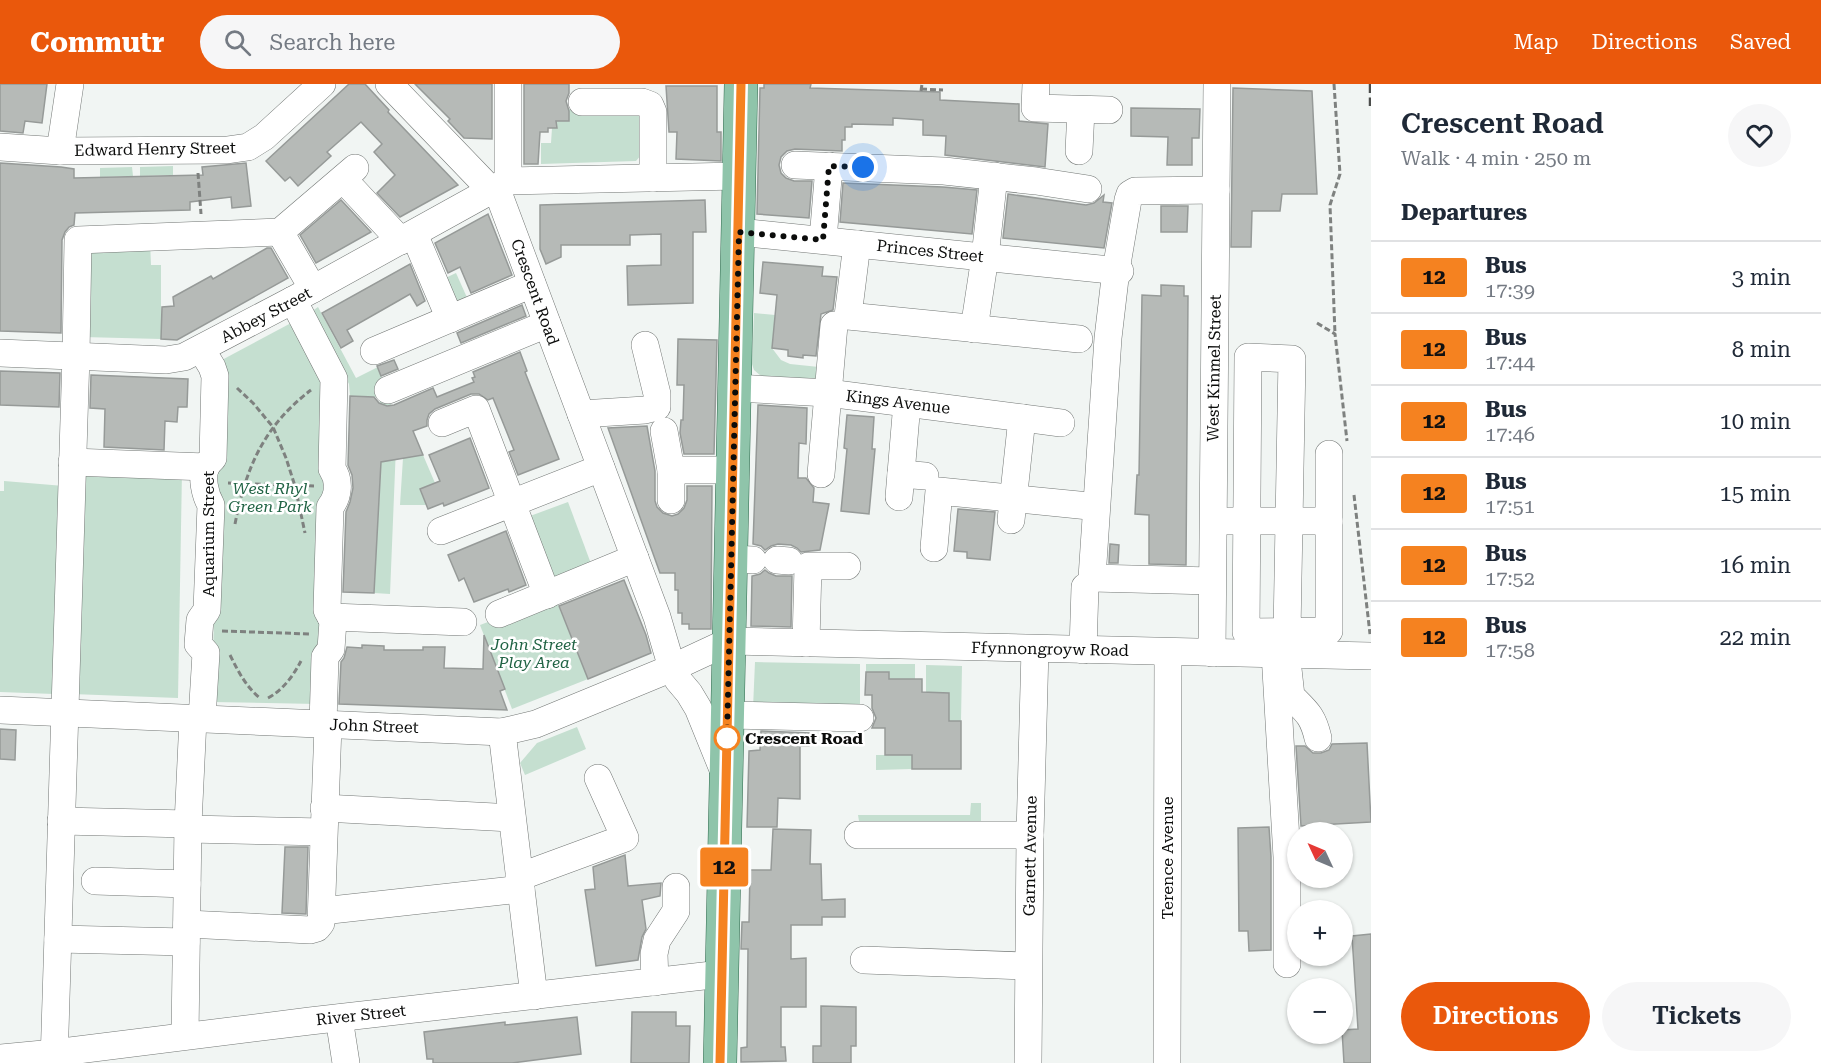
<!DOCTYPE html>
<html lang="en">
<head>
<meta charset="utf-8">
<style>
  :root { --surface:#fff; --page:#f6f6f7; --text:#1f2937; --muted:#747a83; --line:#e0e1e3; --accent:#ea580c }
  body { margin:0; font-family:"Roboto Serif",serif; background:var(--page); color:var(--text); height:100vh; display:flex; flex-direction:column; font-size:22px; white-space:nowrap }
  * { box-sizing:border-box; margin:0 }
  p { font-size:20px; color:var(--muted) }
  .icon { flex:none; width:33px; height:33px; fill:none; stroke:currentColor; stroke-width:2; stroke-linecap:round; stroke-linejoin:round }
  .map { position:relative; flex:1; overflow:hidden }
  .details { display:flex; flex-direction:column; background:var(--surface); width:450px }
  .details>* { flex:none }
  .badge { padding:0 12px; border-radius:4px; font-size:21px; line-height:39px }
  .needle { width:39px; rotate:314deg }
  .buttons { position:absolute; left:1287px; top:738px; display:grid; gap:12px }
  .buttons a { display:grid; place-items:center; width:66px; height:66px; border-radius:50%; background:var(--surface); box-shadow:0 2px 4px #0004; font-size:30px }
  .you { position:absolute; width:30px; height:30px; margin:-15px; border:4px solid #fff; border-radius:50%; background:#1a73e8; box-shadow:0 0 0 9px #1a73e833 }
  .map>.badge { position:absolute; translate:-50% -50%; box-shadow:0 0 0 3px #fff }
  h2 { padding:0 30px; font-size:22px; line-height:54px }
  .round { display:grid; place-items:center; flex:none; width:63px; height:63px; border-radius:32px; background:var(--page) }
  .headline { display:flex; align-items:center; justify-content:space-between; height:102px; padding:0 30px }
  h1 { font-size:28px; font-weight:600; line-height:45px }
  .action { display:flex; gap:12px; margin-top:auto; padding:12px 30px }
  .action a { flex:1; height:69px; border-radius:36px; background:var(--accent); color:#fff; font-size:24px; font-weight:600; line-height:69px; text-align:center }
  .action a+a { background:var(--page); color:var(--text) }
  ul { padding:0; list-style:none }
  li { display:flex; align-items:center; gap:18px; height:72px; padding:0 30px; border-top:2px solid var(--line) }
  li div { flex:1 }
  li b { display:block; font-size:22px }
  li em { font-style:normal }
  li .badge { min-width:66px; font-weight:700; text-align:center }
  header { display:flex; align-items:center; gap:36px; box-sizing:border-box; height:84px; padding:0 30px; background:var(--accent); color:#fff }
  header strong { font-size:28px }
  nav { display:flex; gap:33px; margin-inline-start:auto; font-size:21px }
  .search { width:420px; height:54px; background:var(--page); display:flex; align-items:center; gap:15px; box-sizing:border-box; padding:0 21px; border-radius:33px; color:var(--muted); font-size:22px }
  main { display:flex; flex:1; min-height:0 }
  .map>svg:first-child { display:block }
</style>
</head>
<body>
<header>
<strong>Commutr</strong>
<div class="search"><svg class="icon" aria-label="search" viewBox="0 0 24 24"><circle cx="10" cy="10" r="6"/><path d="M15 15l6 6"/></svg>Search here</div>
<nav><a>Map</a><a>Directions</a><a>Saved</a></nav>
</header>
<main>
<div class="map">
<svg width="1371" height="979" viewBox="0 0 1371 979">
  <rect width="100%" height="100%" fill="#f1f5f3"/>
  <g fill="#c5dfd0">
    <path d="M569 25 596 26 644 31 646 65 636 77 541 80V59H551L552 44 556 43V37H569Z"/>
    <path d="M173 82V91L140 92V83Z"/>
    <path d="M132 83 133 92 100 93V84Z"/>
    <path d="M150 157 151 181H161V255L83 253 87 159Z"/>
    <path d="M456 189 469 218 451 226 439 197Z"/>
    <path d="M318 223 356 294 378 283 397 338 390 510 374 509 380 398 376 397 380 313 350 312 349 300 311 228Z"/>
    <path d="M754 229 775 231 772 264 781 276 790 280 819 283V295L761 292 754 286 752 280Z"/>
    <path d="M293 238 326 301 317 620 212 618 220 277Z"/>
    <path d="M423 371 435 399 420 405 426 421H400L403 374Z"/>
    <path d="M80 385 182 387 178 614 72 610Z"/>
    <path d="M4 397 64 402 54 610 0 608V407H4Z"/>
    <path d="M568 418 593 485 548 502 522 435Z"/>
    <path d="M555 513 588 595 512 625 480 541Z"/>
    <path d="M755 578 860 580V625L753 624Z"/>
    <path d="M866 580H915V596L889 595 888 588H866Z"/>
    <path d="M926 581 962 582 961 637H949V609L926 608Z"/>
    <path d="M577 643 586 665 525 691 520 679 537 659Z"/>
    <path d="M876 671H912V685L876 686Z"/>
    <path d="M971 719H981V737H859L858 731H970Z"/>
  </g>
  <g fill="#b6bab7" stroke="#969a98" stroke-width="1.5">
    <path d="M0 0H47L42 39 25 37 23 49 0 47Z"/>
    <path d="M349 0H365L389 26 388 28 458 101 400 133 377 109 395 91 374 68 382 60 361 38 327 68 331 72 298 102 290 93 285 97 266 77Z"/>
    <path d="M415 0H492V55L464 54 448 37 450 35Z"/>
    <path d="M524 0H569V9L566 17 569 27V37H556L557 44H548V48H540L538 80H524Z"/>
    <path d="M764 0H811L810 4 940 8V16L1019 20V37L1048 40 1045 83 945 71 946 52 923 51V36L893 34V41L852 40V43H845V56H842V67L795 65 787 67 781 73 779 81 781 89 786 94 794 97H812L809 134 757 130 760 4H764Z"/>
    <path d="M666 2H717V48H721V77L676 75 677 48H669Z"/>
    <path d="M1233 4 1312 7 1317 110H1282L1280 127H1252L1251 163H1231Z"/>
    <path d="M1131 24 1200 25 1199 54H1192V81H1167L1168 53 1131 52Z"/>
    <path d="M0 79 61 83 74 85V94L203 91 202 83 246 79 251 122 232 124 231 113 190 118V126L75 129 74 141 69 143 65 148 62 156 61 249 0 247Z"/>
    <path d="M843 99 943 103 977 106 972 150 840 138Z"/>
    <path d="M1008 110 1086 121 1094 119 1104 111 1103 118 1112 119 1104 164 1003 154Z"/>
    <path d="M341 116 371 148 316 179 300 151Z"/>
    <path d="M705 116 706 148H693V219L628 221 627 182 661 181V150L630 151V161H561V173L546 180 540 165V121Z"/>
    <path d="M1161 122H1188L1187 148H1161Z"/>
    <path d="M488 130 512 191 471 209 460 183 448 189 435 159Z"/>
    <path d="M267 164H271L288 194 177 256 161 255 162 223 174 222 173 213 211 192 213 195Z"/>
    <path d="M763 178 823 183 822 192 837 193 833 226 821 230 816 272 803 271V274L788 272V266L772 264 777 211 760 209Z"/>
    <path d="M410 180 425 217 417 222 410 210 398 217 347 246 353 257 341 264 322 229Z"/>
    <path d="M1161 201 1184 202V212H1188L1186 481 1149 480V431L1135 430 1137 391H1139L1142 211 1161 212Z"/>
    <path d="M522 221 526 232 461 259 457 249Z"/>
    <path d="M678 255 717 256 714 370H684L680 349 681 336H683L684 301H677Z"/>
    <path d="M520 268 527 287 525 288 559 375 518 391 509 368 514 366 493 314 488 316 479 310H471L435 325 429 330 427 336V342L413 347 423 371 381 378 374 509 343 508 346 428 350 418 353 404 352 391 348 381 350 312 374 313 379 319 387 322 394 321 433 304 437 313 474 298 472 294 475 293 473 288Z"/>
    <path d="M394 276 398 285 381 292 377 282Z"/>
    <path d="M0 287 60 289 59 323 0 321Z"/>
    <path d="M91 291 188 295 187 323H178L177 338 165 337 164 366 104 363 105 325 90 324Z"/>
    <path d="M758 321 807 324 806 360 799 359 798 394H806L814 404 813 418 829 420 820 466 801 468 797 464 791 461 778 460 771 462 765 466 761 462 753 460Z"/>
    <path d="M847 331 874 333 872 365H875L869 430 841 427 847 365 844 364Z"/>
    <path d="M647 342 655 387V417L657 423 663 429 672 432 678 430 684 424 687 416V402H712L711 545H689V540H682V529H678V506H675V489H660L608 344Z"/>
    <path d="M470 354 489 404 444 422 443 419 428 425 420 405 440 397 429 371Z"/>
    <path d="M958 425 995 428 990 476 967 474V468L954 467Z"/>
    <path d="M506 447 526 501 509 508 508 505 474 518 464 494 459 497 448 471Z"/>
    <path d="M1110 460 1119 461 1118 479H1109Z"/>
    <path d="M765 486 769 489 776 492H792L791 543 751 542 752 492 760 490Z"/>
    <path d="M624 496 646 551 651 569 588 595 559 522Z"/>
    <path d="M484 551 505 605 500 607 507 626 339 620 341 578 344 574 347 563 362 564V561L384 562V566H423V563H445L444 584 483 585Z"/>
    <path d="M866 588H889V595H922V608L949 609V637H961V685H912V671H885V644H872L876 634 872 624V611H865Z"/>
    <path d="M0 645 16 646 15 676 0 675Z"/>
    <path d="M761 647 810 649 809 662H800V715L778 714 777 743H747L749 667 760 666Z"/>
    <path d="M1367 659 1371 738 1301 742 1296 662H1305L1313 669H1321L1329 666 1332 660Z"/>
    <path d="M1269 743 1271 773V866L1249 867 1248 847H1239L1238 744Z"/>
    <path d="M773 745 811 746 810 780H821L822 816 845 815V833H822V841H791V875L806 874V923H781V963H785L786 977 741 978V964L747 963 748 865H741L742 838H749L750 786H771Z"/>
    <path d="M285 763H308L306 830 282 829Z"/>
    <path d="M625 771 628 802 661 799 660 812 642 816 646 845 642 853 638 876 596 882 585 806 595 805 593 783Z"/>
    <path d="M1371 850V979H1344L1342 946 1358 945 1352 852Z"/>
    <path d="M821 922 856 923V962H851V979H813V962H821Z"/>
    <path d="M632 928H676V942H690L689 979H631Z"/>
    <path d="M577 933 581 970 512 979H433V975H427L424 948 505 938V941Z"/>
  </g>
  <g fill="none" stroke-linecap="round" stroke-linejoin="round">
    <defs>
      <g id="minor">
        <path d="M389 0 491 106"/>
        <path d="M1036 0 1035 24 1109 26"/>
        <path d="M582 18H642L650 21 653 28V94"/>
        <path d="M0 63 60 67 227 66 248 63 264 53 322 0"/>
        <path d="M60 67 70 0"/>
        <path d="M1079 67 1081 26"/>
        <path d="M795 81 944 87 1036 97 1088 105"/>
        <path d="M343 95 401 157"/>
        <path d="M508 97V0"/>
        <path d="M496 103 657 533 672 584 678 596 689 609 698 624 724 688"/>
        <path d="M280 148 313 205"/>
        <path d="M739 148 1120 187"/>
        <path d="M414 150 450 235"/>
        <path d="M823 156 829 82"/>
        <path d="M857 160 848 232 1079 255"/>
        <path d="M293 216 334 295 332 385C340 396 339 412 330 423L327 526 333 537 331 565 325 573 323 640"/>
        <path d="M974 245 985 173 994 92"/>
        <path d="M201 265 212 283 215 292 213 374C211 376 208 379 206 382 201 393 205 411 211 421L207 526 200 536 198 560 206 569 202 635"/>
        <path d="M374 267 532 200"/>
        <path d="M0 269 166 276 184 273 293 216 508 97 738 92"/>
        <path d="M735 304 828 309 1061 339"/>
        <path d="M388 306 547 240"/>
        <path d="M581 330 645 326 657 323V310L645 261"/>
        <path d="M442 339 476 325 547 511"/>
        <path d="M664 347 671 386V416"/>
        <path d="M72 378 206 383"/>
        <path d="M671 386H733"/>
        <path d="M821 390 834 241"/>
        <path d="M901 390 925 392"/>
        <path d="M899 413 907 319"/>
        <path d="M1011 436 1022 334"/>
        <path d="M1228 437H1329"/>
        <path d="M441 447 601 384"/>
        <path d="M934 464 939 407 1089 422"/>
        <path d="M731 475 753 476"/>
        <path d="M777 476 789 477"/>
        <path d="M1212 497 1092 494 1108 254 1116 186 1128 116 1130 110 1135 107 1216 106"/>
        <path d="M499 530 635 474"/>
        <path d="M331 533 463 538"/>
        <path d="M1287 548 1292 275 1248 273 1246 548 1329 547V370"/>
        <path d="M806 559 808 482H847"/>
        <path d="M1083 566 1085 503"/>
        <path d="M1212 569 1217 0"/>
        <path d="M1275 569 1287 773V880"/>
        <path d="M1288 585 1291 612C1307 628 1313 632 1318 654"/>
        <path d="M0 626 502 648 536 640 672 584 730 557 1371 572"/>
        <path d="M728 631 860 634"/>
        <path d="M502 648 534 912"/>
        <path d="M324 724 512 734"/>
        <path d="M61 737 188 740"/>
        <path d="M188 745 323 748"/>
        <path d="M858 751H1030"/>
        <path d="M519 793 625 754 598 694"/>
        <path d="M95 797 187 800"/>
        <path d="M322 827 521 805"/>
        <path d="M187 840 310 846 317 844 321 839 328 641"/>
        <path d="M58 855 186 858"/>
        <path d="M864 876 1028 882"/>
        <path d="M655 898 654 870 657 856 676 827V803"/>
        <path d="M339 934 346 979"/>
        <path d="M185 952 188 740 193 635"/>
        <path d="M0 974 54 969 310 937 721 890"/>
        <path d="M54 979 76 271 78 156 280 148 355 84"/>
        <path d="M1028 979 1030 751 1035 565"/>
        <path d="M1167 979 1168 568"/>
      </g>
      <path id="major" d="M720 979 741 0"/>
    </defs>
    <use href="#minor" stroke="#737775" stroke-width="28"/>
    <use href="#major" stroke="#306a4e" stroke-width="34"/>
    <g stroke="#7e817f" stroke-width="3" stroke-dasharray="6 3" stroke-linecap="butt">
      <path d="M1334 0 1340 90 1330 121 1335 250"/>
      <path d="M921 5 943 6"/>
      <path d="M921 7 922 0"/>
      <path d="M198 89 201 130"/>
      <path d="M1317 239 1335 250 1347 357"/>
      <path d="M237 304 253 319 273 343 286 374 295 402 305 449"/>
      <path d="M228 399 314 402"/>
      <path d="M1354 411 1370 550"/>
      <path d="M235 440C246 383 264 342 311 306"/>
      <path d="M222 547 311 550"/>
      <path d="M230 571C238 587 246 603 260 614"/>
      <path d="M268 614C283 606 293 592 301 577"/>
    </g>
    <use href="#minor" stroke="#fff" stroke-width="27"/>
    <use href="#major" stroke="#8fc4aa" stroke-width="33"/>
    <path stroke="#4c4e4c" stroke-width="4.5" stroke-dasharray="9 4.5" stroke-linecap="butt" d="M1371 0V22"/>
  </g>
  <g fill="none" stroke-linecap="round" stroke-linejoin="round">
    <defs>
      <path id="line" d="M720 979 741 0"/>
    </defs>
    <use href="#line" stroke="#fff" stroke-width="14"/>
    <use href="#line" stroke="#f58220" stroke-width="9"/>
    <path stroke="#0b0c0b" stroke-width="6" stroke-dasharray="0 10.8" d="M727 654 739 148 823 156 829 82 863 83"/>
  </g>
  <circle fill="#fff" stroke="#f58220" stroke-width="3" cx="727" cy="654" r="12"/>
  <g text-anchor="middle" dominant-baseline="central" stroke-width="5" stroke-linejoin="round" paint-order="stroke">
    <g font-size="16" fill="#0b0c0b" stroke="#fff">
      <text transform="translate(155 65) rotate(-1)">Edward Henry Street</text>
      <text transform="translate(930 167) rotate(6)">Princes Street</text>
      <text transform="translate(535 208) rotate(70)">Crescent Road</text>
      <text transform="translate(266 231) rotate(-28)">Abbey Street</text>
      <text transform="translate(1214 284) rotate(-89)">West Kinmel Street</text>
      <text transform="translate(898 318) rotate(7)">Kings Avenue</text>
      <text transform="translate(208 450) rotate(-90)">Aquarium Street</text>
      <text transform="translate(1050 565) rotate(1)">Ffynnongroyw Road</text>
      <text transform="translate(374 642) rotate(2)">John Street</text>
      <text transform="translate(1030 772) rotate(-89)">Garnett Avenue</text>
      <text transform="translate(1167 774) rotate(-90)">Terence Avenue</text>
      <text transform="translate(361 931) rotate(-6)">River Street</text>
    </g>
    <g font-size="16" font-style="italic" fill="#206344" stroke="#fff">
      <text x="270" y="404">West Rhyl<tspan x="270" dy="18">Green Park</tspan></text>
      <text x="534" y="560">John Street<tspan x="534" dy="18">Play Area</tspan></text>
    </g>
    <g font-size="16" font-weight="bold" fill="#0b0c0b" stroke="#fff" text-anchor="start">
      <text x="745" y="654">Crescent Road</text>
    </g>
  </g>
</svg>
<div class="buttons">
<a><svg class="needle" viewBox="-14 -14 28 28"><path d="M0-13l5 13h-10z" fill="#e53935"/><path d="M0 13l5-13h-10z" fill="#747a83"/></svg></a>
<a>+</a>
<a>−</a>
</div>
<div class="you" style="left:863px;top:83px"></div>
<b class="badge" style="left:724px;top:783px;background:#f58220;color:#111">12</b>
</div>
<section class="details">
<div class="headline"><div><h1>Crescent Road</h1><p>Walk · 4 min · 250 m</p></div><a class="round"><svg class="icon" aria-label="heart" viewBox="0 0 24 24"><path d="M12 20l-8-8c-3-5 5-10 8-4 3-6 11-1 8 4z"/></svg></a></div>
<h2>Departures</h2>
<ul>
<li><span class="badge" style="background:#f58220;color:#111">12</span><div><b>Bus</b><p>17:39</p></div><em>3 min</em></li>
<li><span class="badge" style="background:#f58220;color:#111">12</span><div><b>Bus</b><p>17:44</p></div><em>8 min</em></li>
<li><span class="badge" style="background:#f58220;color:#111">12</span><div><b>Bus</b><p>17:46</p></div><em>10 min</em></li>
<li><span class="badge" style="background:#f58220;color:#111">12</span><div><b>Bus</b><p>17:51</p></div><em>15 min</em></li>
<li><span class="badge" style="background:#f58220;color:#111">12</span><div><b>Bus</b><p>17:52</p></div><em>16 min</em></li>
<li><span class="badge" style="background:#f58220;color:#111">12</span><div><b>Bus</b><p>17:58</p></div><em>22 min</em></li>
</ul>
<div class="action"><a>Directions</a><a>Tickets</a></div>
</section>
</main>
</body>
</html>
